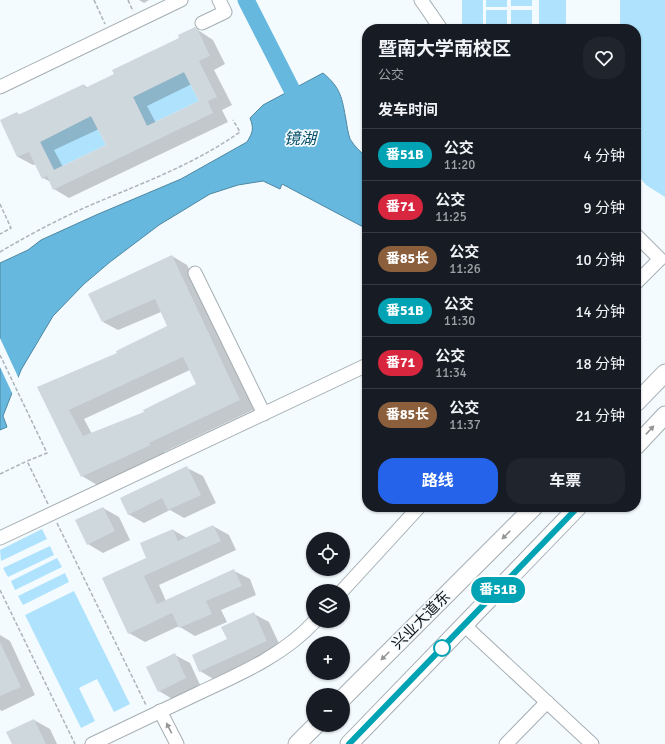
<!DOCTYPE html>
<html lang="zh">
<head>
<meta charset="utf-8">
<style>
  :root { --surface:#171b24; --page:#20242c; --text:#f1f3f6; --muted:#9ea1a6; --line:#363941; --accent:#2563eb }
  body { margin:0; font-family:Signika,"Noto Sans SC",sans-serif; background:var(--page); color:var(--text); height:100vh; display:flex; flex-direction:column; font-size:15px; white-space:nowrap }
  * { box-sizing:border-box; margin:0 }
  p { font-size:13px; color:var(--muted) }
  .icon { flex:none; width:22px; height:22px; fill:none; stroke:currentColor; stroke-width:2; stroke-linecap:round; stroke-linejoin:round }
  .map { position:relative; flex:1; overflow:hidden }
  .panel { position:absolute; left:362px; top:24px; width:279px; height:488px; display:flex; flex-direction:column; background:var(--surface); border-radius:16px; box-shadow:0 1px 3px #0004 }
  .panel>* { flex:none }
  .badge { padding:0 8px; border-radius:13px; font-size:14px; line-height:26px }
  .tools { position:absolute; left:306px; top:532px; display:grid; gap:8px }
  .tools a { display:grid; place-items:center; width:44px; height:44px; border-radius:50%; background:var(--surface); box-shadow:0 1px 3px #0004; font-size:20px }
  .map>.badge { position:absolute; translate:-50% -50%; box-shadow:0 0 0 2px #fff }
  h2 { padding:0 16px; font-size:15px; line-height:36px }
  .round { display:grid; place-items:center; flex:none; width:42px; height:42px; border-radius:16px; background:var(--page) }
  .head { display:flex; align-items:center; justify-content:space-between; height:68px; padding:0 16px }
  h1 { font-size:19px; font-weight:700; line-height:30px }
  .button { display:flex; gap:8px; margin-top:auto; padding:8px 16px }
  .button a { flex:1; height:46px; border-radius:16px; background:var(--accent); color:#fff; font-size:16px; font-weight:700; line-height:46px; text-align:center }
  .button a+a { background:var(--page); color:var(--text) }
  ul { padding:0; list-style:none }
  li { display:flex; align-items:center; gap:12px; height:52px; padding:0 16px; border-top:1px solid var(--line) }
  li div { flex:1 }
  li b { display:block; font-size:15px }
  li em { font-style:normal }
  li .badge { min-width:44px; font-weight:700; text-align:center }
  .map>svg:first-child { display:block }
</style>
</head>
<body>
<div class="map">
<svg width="665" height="744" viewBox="0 0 665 744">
  <rect width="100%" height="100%" fill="#f3fbff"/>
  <g fill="#afe3fd">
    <rect x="462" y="0" width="21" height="27"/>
    <rect x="486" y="0" width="21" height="7"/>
    <rect x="511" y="0" width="21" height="6"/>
    <rect x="539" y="0" width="27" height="29"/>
    <path d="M620 0H665V197L646 185 636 173V29H620Z"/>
    <rect x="486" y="10" width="21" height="19"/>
    <rect x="511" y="10" width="21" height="19"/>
    <path d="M184 72 199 101 147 126 133 97Z"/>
    <path d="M91 116 106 145 54 170 40 142Z"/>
    <path d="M42 529 47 539 1 561 0 550Z"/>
    <path d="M50 546 54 555 8 577 3 568Z"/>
    <path d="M57 558 62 567 15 590 11 581Z"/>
    <path d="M65 573 69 582 23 605 18 596Z"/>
    <path d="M74 591 130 704 114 712 97 679 79 688 95 721 81 728 25 615Z"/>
  </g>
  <path fill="#67b8de" stroke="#4d87a2" d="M323 73C341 88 342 98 346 120 347 126 348 133 350 139 354 146 361 152 367 158V229L282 184 280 189 263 181 238 185 210 194 159 225 110 262 84 284 53 316 21 370 3 416 7 427 0 430V263L28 250 41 240 96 215 181 179 247 142C253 132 254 129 250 118L263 105Z"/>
  <path fill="#f3fbff" d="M0 338 19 379 13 395 0 367Z"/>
  <g fill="#0003" fill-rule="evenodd">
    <path d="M139 0H149L144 3Z"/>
    <path d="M195 28 213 40 225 64 214 70 232 105 222 110 228 122 69 198 54 189 51 182 43 178 36 164 33 165 18 157 17 113 20 115 84 85 88 88 115 74 180 38ZM192 84 200 101 156 123 147 106ZM99 129 107 145 63 167 54 150Z"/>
    <path d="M172 256 187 265 255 409 164 452 165 454 97 485 82 476 39 387 118 353 168 327 161 312 118 330 103 322ZM190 370 198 385 145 413 92 434 84 419Z"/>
    <path d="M187 468 203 476 216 503 184 518 170 510 144 523 128 514Z"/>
    <path d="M103 508 119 517 130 540 103 553 88 544Z"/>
    <path d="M213 526 229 535 236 550 159 585 166 601 234 571 250 579 256 595 221 610 227 622 195 636 180 627 179 626 145 642 129 633 148 558 173 530 187 538Z"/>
    <path d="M254 614 269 622 282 650 215 680 200 671Z"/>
    <path d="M0 635 10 641 35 695 2 711 0 710Z"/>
    <path d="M175 655 190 663 201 687 174 700 159 691Z"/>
    <path d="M34 720 50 729 57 744H13Z"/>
  </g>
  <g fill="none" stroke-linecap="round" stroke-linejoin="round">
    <path stroke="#67b8de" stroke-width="17" d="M246 0 292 90"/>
  </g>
  <g fill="#cfd8dd" fill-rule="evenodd">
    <path d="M195 27 198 30 210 56 199 61 217 97 208 101 213 113 53 190 47 176 42 179 29 152 17 157 0 120 17 112 18 115 84 84 85 88 114 74 112 70 179 38 178 35ZM184 72 199 101 147 126 133 97ZM91 116 106 145 54 170 40 142Z"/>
    <path d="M172 255 240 400 149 443 151 445 81 477 37 387 117 353 116 351 167 326 155 299 102 322 88 294ZM183 357 196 384 143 410 144 412 83 436 69 410Z"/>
    <path d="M187 466 201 495 168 510 162 498 128 515 120 498Z"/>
    <path d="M103 507 115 531 87 545 75 520Z"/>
    <path d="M213 525 221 541 144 576 157 604 234 569 242 586 206 601 212 614 179 628 172 613 128 634 102 578 146 558 140 543 173 529 178 541Z"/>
    <path d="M254 612 267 641 199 672 192 655 227 639 221 627Z"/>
    <path d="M0 642 21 687 0 696Z"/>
    <path d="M175 653 186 678 158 692 146 667Z"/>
    <path d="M34 719 46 744H12L6 732Z"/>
  </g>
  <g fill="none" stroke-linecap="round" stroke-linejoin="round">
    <defs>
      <g id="minor">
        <path d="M421 0 441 29"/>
        <path d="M202 23 225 12 219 0"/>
        <path d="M0 87 181 0"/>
        <path d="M636 235 660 259 636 283"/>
        <path d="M195 273 264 414"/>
        <path d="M0 538 367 365"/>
        <path d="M342 591 419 507"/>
        <path d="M464 625 592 744"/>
        <path d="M160 711 177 744"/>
        <path d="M92 744C127 727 163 710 199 693 240 674 284 655 315 621"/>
        <path d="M506 744 547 702"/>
      </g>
      <g id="major">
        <path d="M636 403 665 373"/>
        <path d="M636 446 665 415"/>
        <path d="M343 698 534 507"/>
        <path d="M297 744 316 725"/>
        <path d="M349 744 578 507"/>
      </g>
    </defs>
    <use href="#minor" stroke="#a5aeb3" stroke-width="15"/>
    <use href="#major" stroke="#a5aeb3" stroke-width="19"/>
    <g stroke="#adb3b7" stroke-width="1.5" stroke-dasharray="4 2" stroke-linecap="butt">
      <path d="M94 0 105 24"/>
      <path d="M128 0 133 11"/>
      <path d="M0 204 11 228 0 234"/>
      <path d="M0 252C27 236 55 221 84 208 139 184 190 167 240 132L233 120"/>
      <path d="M0 355 47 453 27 461 48 504"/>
      <path d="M0 474 27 461"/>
      <path d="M57 523 146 705"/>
      <path d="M0 590 75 744"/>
    </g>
    <use href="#minor" stroke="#fff" stroke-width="13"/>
    <use href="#major" stroke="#fff" stroke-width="17"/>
  </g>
  <defs><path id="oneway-solid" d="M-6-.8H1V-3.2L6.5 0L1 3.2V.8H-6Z"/></defs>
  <g fill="#949596">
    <use href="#oneway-solid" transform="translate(650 430) rotate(-47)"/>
    <use href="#oneway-solid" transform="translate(506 535) rotate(135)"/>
    <use href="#oneway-solid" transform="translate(385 656) rotate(135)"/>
    <use href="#oneway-solid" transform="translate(169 728) rotate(-117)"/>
  </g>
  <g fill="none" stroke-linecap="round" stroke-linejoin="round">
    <defs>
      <path id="line" d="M349 744 578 507"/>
    </defs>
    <use href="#line" stroke="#fff" stroke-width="9"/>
    <use href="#line" stroke="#00a3b4" stroke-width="6"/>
  </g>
  <circle fill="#fff" stroke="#00a3b4" stroke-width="2" cx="442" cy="648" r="8"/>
  <g text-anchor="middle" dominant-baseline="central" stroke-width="3.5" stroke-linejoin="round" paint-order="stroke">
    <g font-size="15" fill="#111416" stroke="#f3fbff">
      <text transform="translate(421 620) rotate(-45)">兴业大道东</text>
    </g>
    <g font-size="16" font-style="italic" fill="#084e68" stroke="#f3fbff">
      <text x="300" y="139">镜湖</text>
    </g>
  </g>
</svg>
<div class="tools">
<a><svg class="icon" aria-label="locate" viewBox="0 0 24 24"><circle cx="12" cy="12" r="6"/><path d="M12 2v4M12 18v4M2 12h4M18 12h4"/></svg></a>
<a><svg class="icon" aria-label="layers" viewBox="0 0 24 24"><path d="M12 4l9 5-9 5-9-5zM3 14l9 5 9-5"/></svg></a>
<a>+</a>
<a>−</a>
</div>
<b class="badge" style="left:498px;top:590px;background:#00a3b4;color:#fff">番51B</b>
<section class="panel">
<div class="head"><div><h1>暨南大学南校区</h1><p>公交</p></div><a class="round"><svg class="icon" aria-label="heart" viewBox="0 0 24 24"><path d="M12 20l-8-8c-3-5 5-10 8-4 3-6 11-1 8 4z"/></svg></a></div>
<h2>发车时间</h2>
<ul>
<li><span class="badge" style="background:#00a3b4;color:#fff">番51B</span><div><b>公交</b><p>11:20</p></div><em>4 分钟</em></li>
<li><span class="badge" style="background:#d7263d;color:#fff">番71</span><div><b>公交</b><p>11:25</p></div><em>9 分钟</em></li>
<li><span class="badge" style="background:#8b5e3c;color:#fff">番85长</span><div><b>公交</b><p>11:26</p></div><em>10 分钟</em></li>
<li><span class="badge" style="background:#00a3b4;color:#fff">番51B</span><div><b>公交</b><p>11:30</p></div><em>14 分钟</em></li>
<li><span class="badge" style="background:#d7263d;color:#fff">番71</span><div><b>公交</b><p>11:34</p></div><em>18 分钟</em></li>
<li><span class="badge" style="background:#8b5e3c;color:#fff">番85长</span><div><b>公交</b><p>11:37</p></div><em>21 分钟</em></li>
</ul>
<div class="button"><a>路线</a><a>车票</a></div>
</section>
</div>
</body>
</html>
